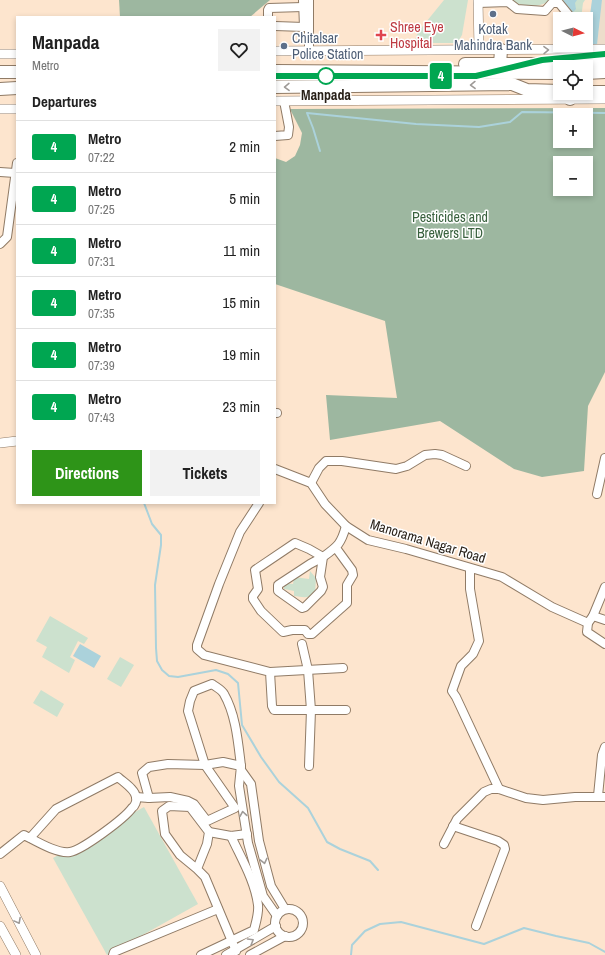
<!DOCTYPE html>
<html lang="en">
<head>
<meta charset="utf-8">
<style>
  :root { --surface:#fff; --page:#f2f2f2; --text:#222; --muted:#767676; --line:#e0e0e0; --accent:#2e9418 }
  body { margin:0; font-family:"Archivo Narrow",sans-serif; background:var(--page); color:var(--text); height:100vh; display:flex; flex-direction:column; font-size:15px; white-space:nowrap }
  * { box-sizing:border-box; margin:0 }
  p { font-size:13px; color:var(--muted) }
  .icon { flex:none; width:22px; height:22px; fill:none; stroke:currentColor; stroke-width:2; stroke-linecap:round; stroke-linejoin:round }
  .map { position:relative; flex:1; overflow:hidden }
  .sheet { position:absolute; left:16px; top:16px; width:260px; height:488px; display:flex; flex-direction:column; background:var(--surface); border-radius:0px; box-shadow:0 2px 6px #0003 }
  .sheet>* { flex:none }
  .badge { padding:0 8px; border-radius:3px; font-size:14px; line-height:26px }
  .needle { width:26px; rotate:96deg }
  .fabs { position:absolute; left:553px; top:12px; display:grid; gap:8px }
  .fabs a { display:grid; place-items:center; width:40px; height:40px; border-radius:0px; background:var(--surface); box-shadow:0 2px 6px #0003; font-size:20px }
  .map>.badge { position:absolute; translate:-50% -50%; box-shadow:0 0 0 2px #fff }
  h2 { padding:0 16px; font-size:15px; line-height:36px }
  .round { display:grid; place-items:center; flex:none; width:42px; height:42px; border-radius:0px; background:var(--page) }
  .overview { display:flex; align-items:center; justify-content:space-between; height:68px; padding:0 16px }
  h1 { font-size:19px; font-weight:700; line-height:30px }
  .button { display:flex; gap:8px; margin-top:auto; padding:8px 16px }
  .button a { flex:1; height:46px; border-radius:0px; background:var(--accent); color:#fff; font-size:16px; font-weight:700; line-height:46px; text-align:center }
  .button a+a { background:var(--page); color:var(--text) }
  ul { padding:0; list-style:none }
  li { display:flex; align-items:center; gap:12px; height:52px; padding:0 16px; border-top:1px solid var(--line) }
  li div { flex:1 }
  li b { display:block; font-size:15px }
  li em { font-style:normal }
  li .badge { min-width:44px; font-weight:700; text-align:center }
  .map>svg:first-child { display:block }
</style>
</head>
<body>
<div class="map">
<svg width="605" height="955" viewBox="0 0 605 955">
  <rect width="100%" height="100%" fill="#fde5ce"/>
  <path fill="#edddcb" d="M602 0H605V45H597Z"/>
  <g fill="#cce1ce">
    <path d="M444 0H468L462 35 459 40 454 43H414L418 32Z"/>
    <path d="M506 0H585L583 3 581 19H574L560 2 549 1C536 10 520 5 506 0Z"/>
    <path d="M310 571 316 578 315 593C308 599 303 597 294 596V591L284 589V583L293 584 294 577 309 579Z"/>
    <path d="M50 616 88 638 84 644 78 641 70 657 75 660 69 673 42 657 47 647 36 641Z"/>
    <path d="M120 657 134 665 121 687 107 679Z"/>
    <path d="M41 690 64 704 57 717 33 703Z"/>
    <path d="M144 807 198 904 107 955 53 858Z"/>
  </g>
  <g fill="#9db7a0" fill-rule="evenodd">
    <path d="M119 0H270L250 17H120Z"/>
    <path d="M605 108V372L588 406 584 471 542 477 514 469 440 421 330 440 326 395 397 398 385 321 275 284V158L286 162 295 156 300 145 302 133 290 109ZM560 115H586V141H560ZM560 163H586V189H560Z"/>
  </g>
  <g fill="#abd2db">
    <path d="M564 0H577L575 3 576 9 573 12 563 2Z"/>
    <path d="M592 0H602L597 45H586Z"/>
    <path d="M80 644 101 656 94 668 73 656Z"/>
  </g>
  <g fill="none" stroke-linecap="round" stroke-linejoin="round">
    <g stroke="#abd2db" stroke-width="2">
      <path d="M320 151 313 128 307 113 416 124 479 127 510 122 522 112 605 113"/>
      <path d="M144 503 152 524 161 535V545L155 585 156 648 157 661 162 670 169 676 178 677 216 670 228 674 238 683 242 725 261 757 279 782 308 808 327 842 340 849 370 861 378 870"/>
      <path d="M351 955 352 945 365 931 380 924 401 922 484 944 524 928 556 936 589 943 605 952"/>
    </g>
    <defs>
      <g id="minor">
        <path d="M303 0 304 27"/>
        <path d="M478 3 508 2 517 9 545 11 552 3H559L572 19"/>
        <path d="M268 17V10L269 8 303 7"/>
        <path d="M275 26 304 27"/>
        <path d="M309 51V0"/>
        <path d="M275 136 288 135 289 127 284 101"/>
        <path d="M0 172 15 173"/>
        <path d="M0 244 7 237 17 163"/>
        <path d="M275 413H277"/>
        <path d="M275 469 311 483 325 504 346 526 368 540 406 549 502 577 552 607 588 623"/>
        <path d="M311 483 319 468 326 461H342L396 469 407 466 425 455 435 454 442 455 466 466"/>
        <path d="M597 494 605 458"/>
        <path d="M259 503 240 532 219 584 197 645V649L204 655 270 672 272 706 274 710H346"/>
        <path d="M323 557 309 549 295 543 255 570 258 589 253 596V599L261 611 283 632 292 630H305L308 634H312L347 603V585L353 575 352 570 336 548"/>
        <path d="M323 557 310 564 278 585V591L302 608 305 607 321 591 323 587 320 577 323 557C338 546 341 544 346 526"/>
        <path d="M470 569V589L479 641 473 654 461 666 452 691 456 697 499 789"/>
        <path d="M605 587 593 616 588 623 587 632 605 644"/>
        <path d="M593 616 605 620"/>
        <path d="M302 644 308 670 311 710 309 766"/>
        <path d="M270 672 343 668"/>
        <path d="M241 770 251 784 259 841 271 886 285 909"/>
        <path d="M598 796 602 755 605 747"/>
        <path d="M136 797 149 798 170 797 188 801 194 804 207 821 235 808 205 765 188 711 190 701 194 691 212 684C216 687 222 690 224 694 236 715 238 742 241 766"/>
        <path d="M149 798 142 773 149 767 168 764 205 765 223 762 241 766 239 786 248 843 263 896 277 916"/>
        <path d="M453 826 498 841 504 845 505 849 476 926"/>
        <path d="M209 832 231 836 247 834"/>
        <path d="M444 844 457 819 484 792 491 789H499L526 798 543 800 575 797H605"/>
        <path d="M0 854 24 835C36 841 57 854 70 852 82 850 124 819 132 808 135 806 137 801 136 797 135 789 123 782 118 777L56 809 30 838"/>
        <path d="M197 869 180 855 165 834 162 811 169 806 190 807 209 832 207 844 197 869 205 877 236 951"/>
        <circle cx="289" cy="923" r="14"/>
        <path d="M113 955 114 952 218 909"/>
        <path d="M201 955 254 930C256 922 259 913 258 905 255 881 241 858 231 836"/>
        <path d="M226 955 276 926"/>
        <path d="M250 955 285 936"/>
      </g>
      <g id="tertiary">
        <path d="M478 0 479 49"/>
        <path d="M275 51 605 49"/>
        <path d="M0 54H17"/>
        <path d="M275 101 605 99"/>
        <path d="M0 109H17"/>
        <path d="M0 443 17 441"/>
        <path d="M0 886 36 955"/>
        <path d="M0 926 16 955"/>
      </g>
      <g id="primary">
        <path d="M465 64H605"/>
        <path d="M500 64 501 50"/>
        <path d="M275 71 560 73"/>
        <path d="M0 72H17"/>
        <path d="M586 73 605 72"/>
        <path d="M275 87 512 84 527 90 560 91"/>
        <path d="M0 89 17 88"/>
        <path d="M586 92H605"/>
        <path d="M570 99V93"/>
      </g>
    </defs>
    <use href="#minor" stroke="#907b66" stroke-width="10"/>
    <use href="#tertiary" stroke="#907b66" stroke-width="10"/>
    <use href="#primary" stroke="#907b66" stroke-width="14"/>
    <use href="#minor" stroke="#fff" stroke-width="8"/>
    <use href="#tertiary" stroke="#fff" stroke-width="9"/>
    <use href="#primary" stroke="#fff" stroke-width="12"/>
  </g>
  <defs><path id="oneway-chevron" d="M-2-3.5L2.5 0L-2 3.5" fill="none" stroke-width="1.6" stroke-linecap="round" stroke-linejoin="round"/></defs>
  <g stroke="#9e9a97">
    <use href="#oneway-chevron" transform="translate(546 50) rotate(-1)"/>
    <use href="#oneway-chevron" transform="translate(473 85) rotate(179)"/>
    <use href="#oneway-chevron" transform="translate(287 87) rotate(179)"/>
    <use href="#oneway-chevron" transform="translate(243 814) rotate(-99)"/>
    <use href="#oneway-chevron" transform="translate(264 861) rotate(77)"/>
    <use href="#oneway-chevron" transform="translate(18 921) rotate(62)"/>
    <use href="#oneway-chevron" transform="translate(251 941) rotate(-31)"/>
  </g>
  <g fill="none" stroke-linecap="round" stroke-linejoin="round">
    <defs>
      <path id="line" d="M275 76H476L542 60 605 54"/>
    </defs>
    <use href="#line" stroke="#fff" stroke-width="9"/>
    <use href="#line" stroke="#00a651" stroke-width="6"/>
  </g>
  <g fill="#5c6f8a" stroke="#fff" stroke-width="1.5">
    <circle cx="493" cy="14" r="4"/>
    <circle cx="284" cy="46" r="4"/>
  </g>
  <path fill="#e0444e" stroke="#fff" stroke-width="1.5" d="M379 29h4v4h4v4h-4v4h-4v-4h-4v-4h4z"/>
  <circle fill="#fff" stroke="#00a651" stroke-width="2" cx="326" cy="76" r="8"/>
  <g text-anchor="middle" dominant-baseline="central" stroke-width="3" stroke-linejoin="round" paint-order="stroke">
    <g font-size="14" fill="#be3a42" stroke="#fff" text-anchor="start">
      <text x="390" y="27">Shree Eye<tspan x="390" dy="16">Hospital</tspan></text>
    </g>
    <g font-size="14" fill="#4e5e75" stroke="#fff">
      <text x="493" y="29">Kotak<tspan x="493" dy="16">Mahindra Bank</tspan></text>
      <text x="292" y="38" text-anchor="start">Chitalsar<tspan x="292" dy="16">Police Station</tspan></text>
    </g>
    <g font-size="14" font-weight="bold" fill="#271f17" stroke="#fff">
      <text x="326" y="95">Manpada</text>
    </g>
    <g font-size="14" fill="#39613e" stroke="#fff">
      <text x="450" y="217">Pesticides and<tspan x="450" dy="16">Brewers LTD</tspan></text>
    </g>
    <g font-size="14" fill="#271f17" stroke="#fff">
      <text transform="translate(428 541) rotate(17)">Manorama Nagar Road</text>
    </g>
  </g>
</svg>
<div class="fabs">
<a><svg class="needle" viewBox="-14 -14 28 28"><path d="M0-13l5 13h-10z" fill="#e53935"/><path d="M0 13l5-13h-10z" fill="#767676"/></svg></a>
<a><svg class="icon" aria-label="locate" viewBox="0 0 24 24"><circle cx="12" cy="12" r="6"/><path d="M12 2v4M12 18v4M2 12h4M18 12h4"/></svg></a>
<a>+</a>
<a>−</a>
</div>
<b class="badge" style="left:441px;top:76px;background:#00a651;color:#fff">4</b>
<section class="sheet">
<div class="overview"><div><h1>Manpada</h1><p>Metro</p></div><a class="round"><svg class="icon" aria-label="heart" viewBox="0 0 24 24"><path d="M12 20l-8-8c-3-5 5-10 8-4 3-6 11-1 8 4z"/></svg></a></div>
<h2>Departures</h2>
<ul>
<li><span class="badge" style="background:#00a651;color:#fff">4</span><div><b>Metro</b><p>07:22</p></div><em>2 min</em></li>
<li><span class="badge" style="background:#00a651;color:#fff">4</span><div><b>Metro</b><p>07:25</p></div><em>5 min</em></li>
<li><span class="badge" style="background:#00a651;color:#fff">4</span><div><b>Metro</b><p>07:31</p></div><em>11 min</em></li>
<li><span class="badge" style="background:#00a651;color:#fff">4</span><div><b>Metro</b><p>07:35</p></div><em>15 min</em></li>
<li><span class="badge" style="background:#00a651;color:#fff">4</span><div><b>Metro</b><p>07:39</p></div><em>19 min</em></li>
<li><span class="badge" style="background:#00a651;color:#fff">4</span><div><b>Metro</b><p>07:43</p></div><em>23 min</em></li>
</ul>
<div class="button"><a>Directions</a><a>Tickets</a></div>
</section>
</div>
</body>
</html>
